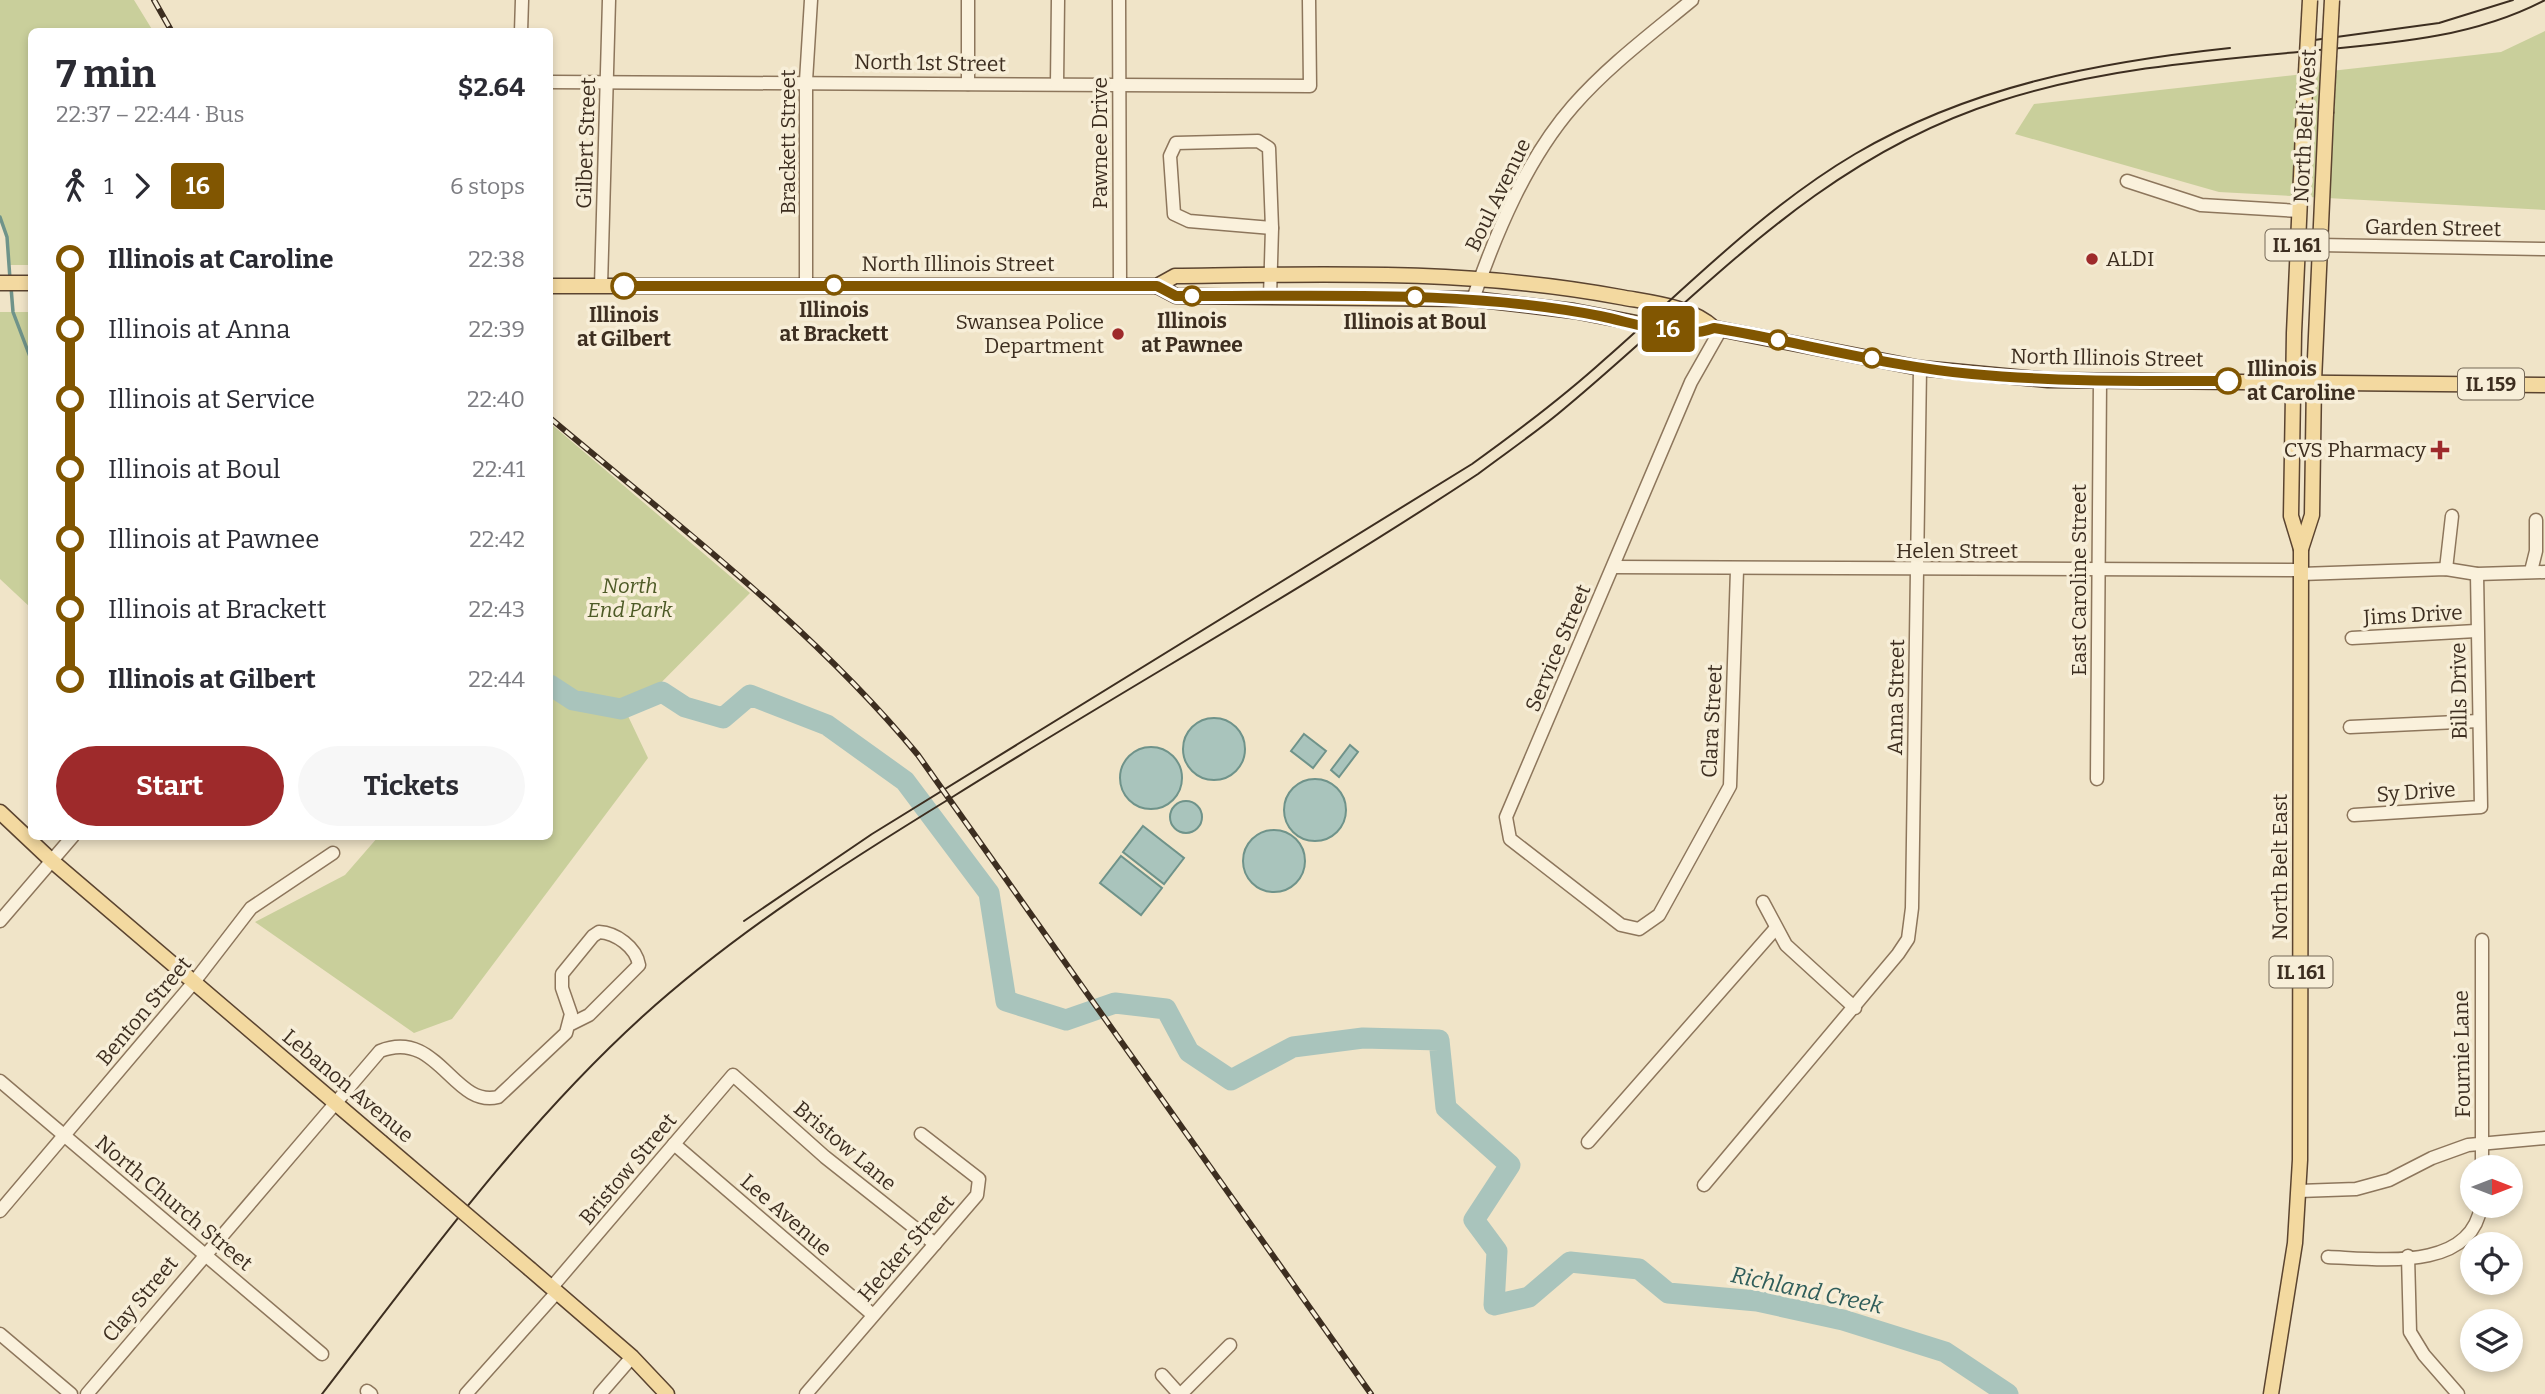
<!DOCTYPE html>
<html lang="en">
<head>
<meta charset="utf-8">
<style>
  :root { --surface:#fff; --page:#f7f7f7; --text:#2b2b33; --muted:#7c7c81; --accent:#9e2a2b }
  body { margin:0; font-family:Bitter,serif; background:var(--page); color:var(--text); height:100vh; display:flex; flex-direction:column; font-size:26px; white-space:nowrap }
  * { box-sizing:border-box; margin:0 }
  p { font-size:23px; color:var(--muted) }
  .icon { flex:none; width:38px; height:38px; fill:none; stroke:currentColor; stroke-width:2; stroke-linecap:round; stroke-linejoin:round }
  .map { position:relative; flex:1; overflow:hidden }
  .panel { position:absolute; left:28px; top:28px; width:525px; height:812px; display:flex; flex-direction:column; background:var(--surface); border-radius:10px; box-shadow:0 4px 10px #0003 }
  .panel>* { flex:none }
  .badge { padding:0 14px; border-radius:5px; font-size:24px; line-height:46px }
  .needle { width:46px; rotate:90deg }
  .buttons { position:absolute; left:2460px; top:1155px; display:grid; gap:14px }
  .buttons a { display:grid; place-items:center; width:63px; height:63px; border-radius:50%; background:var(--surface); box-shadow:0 4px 10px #0003; font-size:35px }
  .map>.badge { position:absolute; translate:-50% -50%; box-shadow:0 0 0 4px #fff }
  .legs { display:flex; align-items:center; gap:10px; height:77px; padding:0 28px; font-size:23px }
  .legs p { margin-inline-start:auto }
  .overview { display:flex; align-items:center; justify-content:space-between; height:119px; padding:0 28px }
  h1 { font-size:38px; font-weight:700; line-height:52px }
  .cta { display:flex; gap:14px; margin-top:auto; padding:14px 28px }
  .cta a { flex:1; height:80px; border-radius:42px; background:var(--accent); color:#fff; font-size:28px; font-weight:700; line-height:80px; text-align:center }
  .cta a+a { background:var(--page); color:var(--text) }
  ul { padding:0 28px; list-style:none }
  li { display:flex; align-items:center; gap:24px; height:70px; font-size:26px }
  li i { display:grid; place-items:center; width:10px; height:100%; margin:0 9px; background:currentColor }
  li i::after { content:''; width:18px; height:18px; margin:-9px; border:5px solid; border-radius:50%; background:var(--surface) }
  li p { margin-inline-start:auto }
  li:first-child i { background:linear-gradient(#0000 50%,currentColor 0) }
  li:last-child i { background:linear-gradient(currentColor 50%,#0000 0) }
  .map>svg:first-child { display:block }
</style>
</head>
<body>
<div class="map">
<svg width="2545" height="1394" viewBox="0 0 2545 1394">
  <rect width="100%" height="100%" fill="#f0e4c8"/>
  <g fill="#c9cf9b">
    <path d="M0 0H134L153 31 32 32 31 265H9L7 237 0 217Z"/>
    <path d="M2545 31V210L2219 192 2015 134 2034 104 2501 52Z"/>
    <path d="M0 312H31V608L0 579Z"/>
    <path d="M550 423 750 593 628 716 648 758 452 1019 414 1033 255 922 345 875 378 837 550 836Z"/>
  </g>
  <g fill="#a9c4bc" stroke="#6f938a" stroke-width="2">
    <circle cx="1214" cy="749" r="31"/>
    <path d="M1304 734 1326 751 1313 768 1291 751Z"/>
    <path d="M1350 745 1358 752 1339 777 1331 770Z"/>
    <circle cx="1151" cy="778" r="31"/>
    <circle cx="1315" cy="810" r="31"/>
    <circle cx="1186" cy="817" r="16"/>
    <path d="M1143 826 1184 858 1164 884 1123 852Z"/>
    <circle cx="1274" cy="861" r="31"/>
    <path d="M1121 856 1162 888 1141 915 1100 883Z"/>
  </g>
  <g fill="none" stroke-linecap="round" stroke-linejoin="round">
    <g stroke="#6f938a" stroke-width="3.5">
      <path d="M0 217 7 237 10 279"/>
      <path d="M11 287 13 312 32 362"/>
    </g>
    <path stroke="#a9c4bc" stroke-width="21" d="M550 685 573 700 621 709 662 692 685 707 723 718 750 695 827 725 905 781 989 893 1006 1001 1066 1020 1115 1003 1166 1009 1189 1052 1231 1080 1293 1047 1363 1038 1439 1040 1446 1108 1510 1165 1474 1220 1497 1251 1494 1305 1529 1297 1570 1262 1639 1269 1668 1293 1757 1301 1843 1320 1945 1352 2008 1394"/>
    <defs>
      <g id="minor">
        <path d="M968 0V84"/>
        <path d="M1119 0 1120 285"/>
        <path d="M521 32 522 0"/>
        <path d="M550 82 1310 86 1309 0"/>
        <path d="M1057 84 1058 0"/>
        <path d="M1258 141 1269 148 1272 228 1189 221 1174 214 1170 156 1176 143Z"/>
        <path d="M2127 181 2201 205 2299 211"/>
        <path d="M2319 245 2545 249"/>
        <path d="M806 285V81L811 0"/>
        <path d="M601 286 609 0"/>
        <path d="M1270 297 1272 228"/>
        <path d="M1473 299C1496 233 1526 160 1573 106 1608 66 1651 34 1692 0"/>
        <path d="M1721 329 1691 382 1506 817 1510 839 1621 925 1639 929 1659 915 1730 786 1737 570"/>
        <path d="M1614 567 2301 570"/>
        <path d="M2446 569 2452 516"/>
        <path d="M2531 571 2536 551V520"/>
        <path d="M2301 574 2446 569 2477 574 2545 572"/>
        <path d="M2352 638 2476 631"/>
        <path d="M2350 727 2479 721"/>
        <path d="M2097 779 2100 381"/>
        <path d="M2354 815 2481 807 2477 574"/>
        <path d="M1763 902 1786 945 1855 1008"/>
        <path d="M0 921 73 836"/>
        <path d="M2482 940V1167"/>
        <path d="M0 1081 322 1354"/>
        <path d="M1588 1142 1776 928"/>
        <path d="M674 1144 873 1315"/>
        <path d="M1704 1185 1898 954 1908 939 1912 908 1920 368"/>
        <path d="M2299 1191 2356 1189 2389 1180 2432 1158 2468 1145 2545 1138"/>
        <path d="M0 1211 194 982 251 908 333 853"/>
        <path d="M2408 1256 2410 1332 2424 1355 2458 1394"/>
        <path d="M2328 1257C2378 1259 2471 1272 2481 1206"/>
        <path d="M552 1287 733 1075 825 1157 935 1244"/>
        <path d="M0 1334 71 1394"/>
        <path d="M1162 1375 1179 1394"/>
        <path d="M367 1391 371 1394"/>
        <path d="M87 1394 380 1051C438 1028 453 1108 498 1097L566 1033 571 1014 562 988V974L593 936 599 932C616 933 636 947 639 965L589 1015 571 1024"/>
        <path d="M466 1394 557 1292"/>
        <path d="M600 1394 632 1357"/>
        <path d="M806 1394 977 1195 979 1179 921 1134"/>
        <path d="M1181 1394 1230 1345"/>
      </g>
      <g id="major">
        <path d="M0 283H32"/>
        <path d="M550 286H1157L1175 276C1327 274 1470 269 1620 297 1652 303 1690 306 1714 328"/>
        <path d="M1157 286 1176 296 1473 299 1574 311 1688 333 1714 328 1920 368 2048 380 2545 385"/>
        <path d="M2301 549 2291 516 2294 333 2304 109"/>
        <path d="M0 812 52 861 381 1142"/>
        <path d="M530 1269 632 1357 667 1394"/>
        <path d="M2271 1394 2295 1243 2300 1160 2301 549 2312 515 2314 381 2326 113"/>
      </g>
    </defs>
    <use href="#minor" stroke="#8d765c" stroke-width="15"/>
    <use href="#major" stroke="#5b4430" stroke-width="17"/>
    <use href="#minor" stroke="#faf1dc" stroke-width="12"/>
    <use href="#major" stroke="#f3d9a0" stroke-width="14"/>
    <g stroke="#3d2e20" stroke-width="2">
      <path d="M2307 41 2439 23 2513 0"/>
      <path d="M744 921 872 834 1472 464C1518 431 1563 397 1605 359 1686 288 1762 209 1855 154 1971 86 2098 62 2230 48"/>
      <path d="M322 1394C423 1263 519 1129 642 1017 737 931 845 863 954 796 1128 687 1307 587 1478 474 1507 452 1537 432 1565 408 1707 290 1817 159 2000 101 2096 70 2199 61 2298 52 2381 44 2469 40 2545 0"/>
    </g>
    <defs>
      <g id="rail">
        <path d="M154 0 172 32"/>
        <path d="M550 418C677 525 811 626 918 755L1371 1394"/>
      </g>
    </defs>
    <use href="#rail" stroke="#3d2e20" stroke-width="6"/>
    <use href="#rail" stroke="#f7eed8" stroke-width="3.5" stroke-dasharray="10" stroke-linecap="butt"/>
    <defs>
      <g id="major-bridge">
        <path d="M2304 109 2310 0"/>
        <path d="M2326 113 2332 0"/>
        <path d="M381 1142 530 1269"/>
      </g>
    </defs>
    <use href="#major-bridge" stroke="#5b4430" stroke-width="17" stroke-linecap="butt"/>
    <use href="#major-bridge" stroke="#f3d9a0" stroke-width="14"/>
  </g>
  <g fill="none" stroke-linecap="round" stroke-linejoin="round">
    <defs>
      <path id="line-1" d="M624 286H1157L1176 296C1317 297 1461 289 1600 316 1635 323 1681 341 1714 328 1800 342 1885 366 1972 374 2057 382 2142 381 2228 381"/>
    </defs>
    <use href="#line-1" stroke="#fff" stroke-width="16"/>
    <use href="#line-1" stroke="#815601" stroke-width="10"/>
  </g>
  <g fill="#9e2a2b" stroke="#f7eed8" stroke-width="2.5">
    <circle cx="2092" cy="259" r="7"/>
    <circle cx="1118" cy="334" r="7"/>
    <path d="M2436.5 439.5h7v7h7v7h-7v7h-7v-7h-7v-7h7z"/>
  </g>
  <g fill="#fff" stroke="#815601" stroke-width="3.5">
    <circle cx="834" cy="285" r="9"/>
    <circle cx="624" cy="286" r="12"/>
    <circle cx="1192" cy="296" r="9"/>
    <circle cx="1415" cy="297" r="9"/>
    <circle cx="1778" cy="340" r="9"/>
    <circle cx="1872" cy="358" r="9"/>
    <circle cx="2228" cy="381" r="12"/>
  </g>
  <g text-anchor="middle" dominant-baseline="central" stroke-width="7" stroke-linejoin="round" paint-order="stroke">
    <g fill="#f7eed8" stroke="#756857" stroke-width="2">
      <rect x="2265.5" y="229.5" width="63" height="31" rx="5"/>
      <rect x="2458" y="368.5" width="66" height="31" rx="5"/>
      <rect x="2269.5" y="956.5" width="63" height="31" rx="5"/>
    </g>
    <g font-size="19" font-weight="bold" fill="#3d2e20">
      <text x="2297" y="245">IL 161</text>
      <text x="2491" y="384">IL 159</text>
      <text x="2301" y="972">IL 161</text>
    </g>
    <g font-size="21" fill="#3d2e20" stroke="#f7eed8">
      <text transform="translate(930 63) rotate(1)">North 1st Street</text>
      <text transform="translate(2305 126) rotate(-87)">North Belt West</text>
      <text transform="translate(788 142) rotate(-90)">Brackett Street</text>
      <text transform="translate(586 143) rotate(-88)">Gilbert Street</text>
      <text transform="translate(1100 143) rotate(-90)">Pawnee Drive</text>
      <text transform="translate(1498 195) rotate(-64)">Boul Avenue</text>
      <text transform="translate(2433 228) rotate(1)">Garden Street</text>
      <text x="958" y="264">North Illinois Street</text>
      <text transform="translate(2107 358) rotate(1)">North Illinois Street</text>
      <text x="1957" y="551">Helen Street</text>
      <text transform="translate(2079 580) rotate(-90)">East Caroline Street</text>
      <text transform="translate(2413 615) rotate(-3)">Jims Drive</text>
      <text transform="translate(1558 648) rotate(-67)">Service Street</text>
      <text transform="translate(2459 691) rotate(-91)">Bills Drive</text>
      <text transform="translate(1896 697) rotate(-89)">Anna Street</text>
      <text transform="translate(1712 721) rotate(-87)">Clara Street</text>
      <text transform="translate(2416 792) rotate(-4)">Sy Drive</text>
      <text transform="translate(2280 867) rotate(-90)">North Belt East</text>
      <text transform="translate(144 1011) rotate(-50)">Benton Street</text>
      <text transform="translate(2462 1054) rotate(-91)">Fournie Lane</text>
      <text transform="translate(348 1086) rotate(40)">Lebanon Avenue</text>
      <text transform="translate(845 1146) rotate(40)">Bristow Lane</text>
      <text transform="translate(628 1169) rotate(-50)">Bristow Street</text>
      <text transform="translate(174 1203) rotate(40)">North Church Street</text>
      <text transform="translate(786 1215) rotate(41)">Lee Avenue</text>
      <text transform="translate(906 1248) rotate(-49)">Hecker Street</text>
      <text transform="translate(140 1299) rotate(-50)">Clay Street</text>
    </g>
    <g font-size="21" fill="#3d2e20" stroke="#f7eed8" text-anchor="end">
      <text x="2106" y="259" text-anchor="start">ALDI</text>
      <text x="1104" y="322">Swansea Police<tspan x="1104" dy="24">Department</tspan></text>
      <text x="2426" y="450">CVS Pharmacy</text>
    </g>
    <g font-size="21" font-weight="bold" fill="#3d2e20" stroke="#f7eed8">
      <text x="834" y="310">Illinois<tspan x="834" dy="24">at Brackett</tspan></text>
      <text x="624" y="315">Illinois<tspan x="624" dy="24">at Gilbert</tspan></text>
      <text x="1192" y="321">Illinois<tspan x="1192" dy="24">at Pawnee</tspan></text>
      <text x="1415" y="322">Illinois at Boul</text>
      <text x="2247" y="369" text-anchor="start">Illinois<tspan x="2247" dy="24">at Caroline</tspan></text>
    </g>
    <g font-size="21" font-style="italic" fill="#4d5a26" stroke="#f7eed8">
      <text x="630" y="586">North<tspan x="630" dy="24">End Park</tspan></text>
    </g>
    <g font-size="23" font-style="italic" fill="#2f5d5a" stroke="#f7eed8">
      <text transform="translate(1807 1290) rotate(12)">Richland Creek</text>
    </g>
  </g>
</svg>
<div class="buttons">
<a><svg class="needle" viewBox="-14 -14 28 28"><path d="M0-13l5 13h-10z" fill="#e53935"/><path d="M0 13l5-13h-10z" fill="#7c7c81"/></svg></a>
<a><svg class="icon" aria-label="locate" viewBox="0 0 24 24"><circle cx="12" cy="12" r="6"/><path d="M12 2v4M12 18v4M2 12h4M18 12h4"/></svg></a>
<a><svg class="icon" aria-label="layers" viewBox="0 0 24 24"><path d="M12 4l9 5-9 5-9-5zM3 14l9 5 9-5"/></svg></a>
</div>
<b class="badge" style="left:1668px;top:329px;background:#815601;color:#fff">16</b>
<section class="panel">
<div class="overview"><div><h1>7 min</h1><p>22:37 – 22:44 · Bus</p></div><b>$2.64</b></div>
<div class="legs"><svg class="icon" aria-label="walk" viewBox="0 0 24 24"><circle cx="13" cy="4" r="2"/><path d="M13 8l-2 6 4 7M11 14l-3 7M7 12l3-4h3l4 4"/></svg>1<svg class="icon" aria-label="forward" viewBox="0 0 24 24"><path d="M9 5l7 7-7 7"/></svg><b class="badge" style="background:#815601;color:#fff">16</b><p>6 stops</p></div>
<ul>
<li><i style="color:#815601"></i><b>Illinois at Caroline</b><p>22:38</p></li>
<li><i style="color:#815601"></i><span>Illinois at Anna</span><p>22:39</p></li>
<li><i style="color:#815601"></i><span>Illinois at Service</span><p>22:40</p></li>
<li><i style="color:#815601"></i><span>Illinois at Boul</span><p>22:41</p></li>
<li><i style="color:#815601"></i><span>Illinois at Pawnee</span><p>22:42</p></li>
<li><i style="color:#815601"></i><span>Illinois at Brackett</span><p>22:43</p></li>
<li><i style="color:#815601"></i><b>Illinois at Gilbert</b><p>22:44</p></li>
</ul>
<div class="cta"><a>Start</a><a>Tickets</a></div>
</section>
</div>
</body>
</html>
